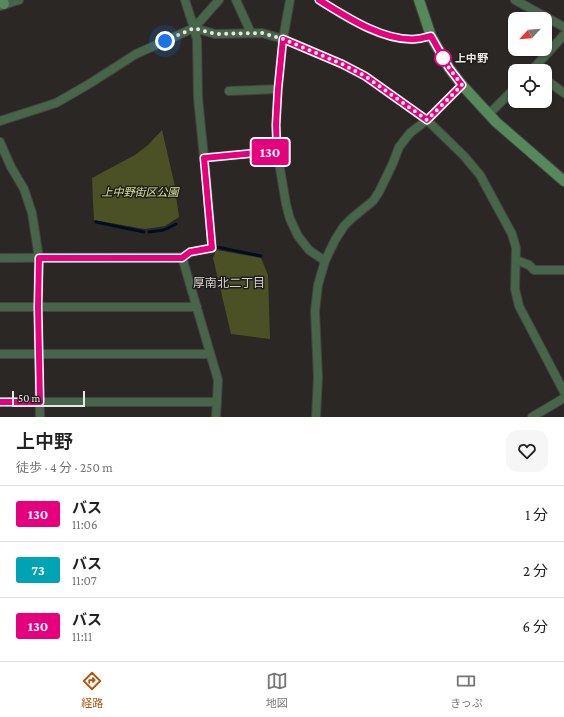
<!DOCTYPE html>
<html lang="ja">
<head>
<meta charset="utf-8">
<style>
  :root { --surface:#fff; --page:#f6f6f6; --text:#222; --muted:#767676; --line:#e0e0e0; --accent:#b45309 }
  body { margin:0; font-family:"Crimson Pro","Noto Sans JP",serif; background:var(--page); color:var(--text); height:100vh; display:flex; flex-direction:column; font-size:15px; white-space:nowrap }
  * { box-sizing:border-box; margin:0 }
  p { font-size:13px; color:var(--muted) }
  .icon { flex:none; width:22px; height:22px; fill:none; stroke:currentColor; stroke-width:2; stroke-linecap:round; stroke-linejoin:round }
  .map { position:relative; height:417px; overflow:hidden }
  .sheet { display:flex; flex-direction:column; background:var(--surface); flex:1 }
  .sheet>* { flex:none }
  .badge { padding:0 8px; border-radius:3px; font-size:14px; line-height:26px }
  .needle { width:26px; rotate:244deg }
  .controls { position:absolute; left:508px; top:12px; display:grid; gap:8px }
  .controls a { display:grid; place-items:center; width:44px; height:44px; border-radius:8px; background:var(--surface); box-shadow:0 1px 3px #0004; font-size:20px }
  .scale { position:absolute; left:12px; bottom:10px; width:73px; box-sizing:border-box; padding-left:4px; border:2px solid #e9e7e5; border-top:0; font-size:11px; line-height:14px; white-space:nowrap; color:#e9e7e5; -webkit-text-stroke:3px #201e1b; paint-order:stroke }
  .you { position:absolute; width:20px; height:20px; margin:-10px; border:3px solid #fff; border-radius:50%; background:#1a73e8; box-shadow:0 0 0 6px #1a73e833 }
  .map>.badge { position:absolute; translate:-50% -50%; box-shadow:0 0 0 2px #fff }
  .round { display:grid; place-items:center; flex:none; width:42px; height:42px; border-radius:12px; background:var(--page) }
  .head { display:flex; align-items:center; justify-content:space-between; height:68px; padding:0 16px }
  h1 { font-size:19px; font-weight:600; line-height:30px }
  ul { padding:0; list-style:none }
  li { display:flex; align-items:center; gap:12px; height:56px; padding:0 16px; border-top:1px solid var(--line) }
  li div { flex:1 }
  li b { display:block; font-size:15px }
  li em { font-style:normal }
  li .badge { min-width:44px; font-weight:700; text-align:center }
  .dock { display:flex; justify-content:space-around; align-items:center; height:56px; border-top:1px solid var(--line); background:var(--surface); font-size:11px; color:var(--muted) }
  .dock a { display:grid; justify-items:center; gap:2px }
  .dock .active { color:var(--accent) }
  .map>svg:first-child { display:block }
</style>
</head>
<body>
<div class="map">
<svg width="564" height="417" viewBox="0 0 564 417">
  <rect width="100%" height="100%" fill="#2a2725"/>
  <g fill="#4b5125">
    <path d="M162 130 174 182 179 217 165 226 145 229 94 220 93 202 92 178 135 155 148 145Z"/>
    <path d="M216 250 261 258 268 275 270 339 231 334 213 258Z"/>
  </g>
  <g fill="none" stroke-linecap="round" stroke-linejoin="round">
    <g stroke="#000d23" stroke-width="3">
      <path d="M96 222 144 232"/>
      <path d="M149 232 164 230 176 224"/>
      <path d="M217 247 261 256"/>
    </g>
    <defs>
      <g id="street">
        <path d="M236 0 251 33"/>
        <path d="M290 0 283 39 278 89 276 125 277 151 286 204 290 219 298 236 309 250 325 261"/>
        <path d="M319 0C344 16 384 42 416 39 421 39 426 37 431 36"/>
        <path d="M515 0 564 27"/>
        <path d="M0 6 19 0"/>
        <path d="M194 28 215 34 262 33 283 39 342 64 365 76 427 120 464 156 480 175 512 234 516 248 515 289 519 306 564 392"/>
        <path d="M531 71 564 35"/>
        <path d="M545 79 564 93"/>
        <path d="M229 91 278 89"/>
        <path d="M489 114 515 88"/>
        <path d="M0 121 56 103 89 84 136 54 194 28 219 0"/>
        <path d="M0 142 11 167 24 189 32 213 39 258 38 307 40 417"/>
        <path d="M204 158 277 151"/>
        <path d="M182 257 218 380 216 417"/>
        <path d="M0 258 182 257 191 252 212 248 207 187 198 98 197 40 194 28 185 0"/>
        <path d="M516 260 529 265 534 270H564"/>
        <path d="M0 307H197"/>
        <path d="M0 354H210"/>
        <path d="M0 402H217"/>
        <path d="M316 417 318 377 315 311 318 285 325 261 335 240 344 226 352 218 373 201 379 192 393 163 399 147 410 133 427 120 462 85"/>
        <path d="M532 417 564 398"/>
      </g>
      <g id="secondary">
        <path d="M2 0 4 4"/>
        <path d="M419 0 431 36 449 68 462 85 496 122 564 181"/>
      </g>
    </defs>
    <use href="#street" stroke="#454240" stroke-width="10"/>
    <use href="#secondary" stroke="#454240" stroke-width="12"/>
    <use href="#street" stroke="#466549" stroke-width="8"/>
    <use href="#secondary" stroke="#55885b" stroke-width="10"/>
  </g>
  <g fill="none" stroke-linecap="round" stroke-linejoin="round">
    <defs>
      <path id="line" d="M0 402H40L38 307 39 258H182L190 252 212 248 204 158 277 151 276 125 278 89 283 39 342 64 365 76 427 120 462 85 449 68 431 36C426 37 421 39 416 39 384 42 345 16 319 0"/>
    </defs>
    <use href="#line" stroke="#fff" stroke-width="9"/>
    <use href="#line" stroke="#e6007e" stroke-width="6"/>
    <path stroke="#e9e7e5" stroke-width="4" stroke-dasharray="0 7.2" d="M165 41 194 28 215 34 262 33 283 39 342 64 365 76 427 120 462 85 449 68 443 58"/>
  </g>
  <circle fill="#fff" stroke="#e6007e" stroke-width="2" cx="443" cy="58" r="8"/>
  <g text-anchor="middle" dominant-baseline="central" stroke-width="3" stroke-linejoin="round" paint-order="stroke">
    <g font-size="11" font-weight="bold" fill="#e9e7e5" stroke="#201e1b" text-anchor="start">
      <text x="455" y="58">上中野</text>
    </g>
    <g font-size="11" font-style="italic" fill="#d7e296" stroke="#201e1b">
      <text x="140" y="192">上中野街区公園</text>
    </g>
    <g font-size="12" fill="#d6d3cf" stroke="#201e1b">
      <text x="229" y="283">厚南北二丁目</text>
    </g>
  </g>
</svg>
<div class="controls">
<a><svg class="needle" viewBox="-14 -14 28 28"><path d="M0-13l5 13h-10z" fill="#e53935"/><path d="M0 13l5-13h-10z" fill="#767676"/></svg></a>
<a><svg class="icon" aria-label="locate" viewBox="0 0 24 24"><circle cx="12" cy="12" r="6"/><path d="M12 2v4M12 18v4M2 12h4M18 12h4"/></svg></a>
</div>
<div class="scale">50 m</div>
<div class="you" style="left:165px;top:41px"></div>
<b class="badge" style="left:270px;top:152px;background:#e6007e;color:#fff">130</b>
</div>
<section class="sheet">
<div class="head"><div><h1>上中野</h1><p>徒歩 · 4 分 · 250 m</p></div><a class="round"><svg class="icon" aria-label="heart" viewBox="0 0 24 24"><path d="M12 20l-8-8c-3-5 5-10 8-4 3-6 11-1 8 4z"/></svg></a></div>
<ul>
<li><span class="badge" style="background:#e6007e;color:#fff">130</span><div><b>バス</b><p>11:06</p></div><em>1 分</em></li>
<li><span class="badge" style="background:#00a3b4;color:#fff">73</span><div><b>バス</b><p>11:07</p></div><em>2 分</em></li>
<li><span class="badge" style="background:#e6007e;color:#fff">130</span><div><b>バス</b><p>11:11</p></div><em>6 分</em></li>
</ul>
</section>
<nav class="dock">
<a class="active"><svg class="icon" aria-label="directions" viewBox="0 0 24 24"><path d="M12 3l9 9-9 9-9-9zM9 14v-3h6M13 9l2 2-2 2"/></svg>経路</a>
<a><svg class="icon" aria-label="map" viewBox="0 0 24 24"><path d="M3 6l6-2 6 2 6-2v14l-6 2-6-2-6 2zM9 4v14M15 6v14"/></svg>地図</a>
<a><svg class="icon" aria-label="tickets" viewBox="0 0 24 24"><path d="M3 7h18v10H3zM15 7v10"/></svg>きっぷ</a>
</nav>
</body>
</html>
